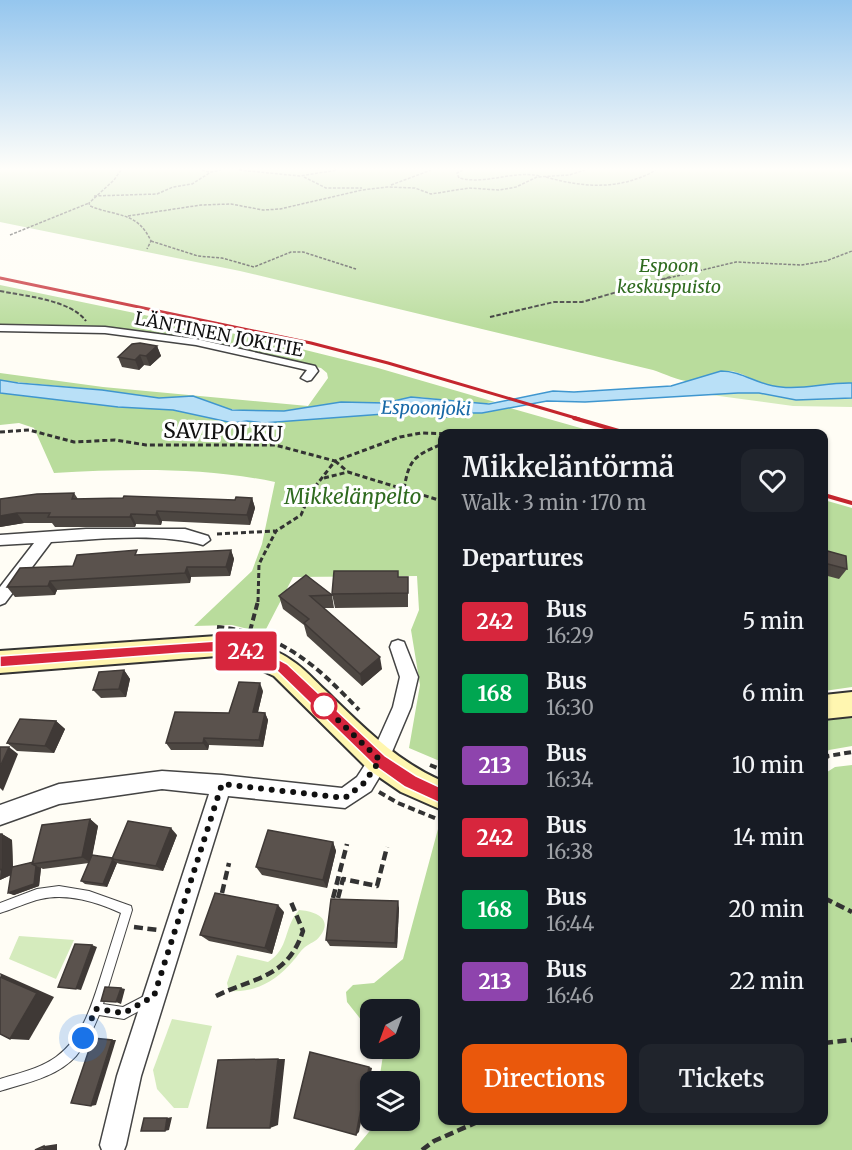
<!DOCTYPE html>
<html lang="en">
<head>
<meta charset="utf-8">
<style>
  :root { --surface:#171b24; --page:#20242c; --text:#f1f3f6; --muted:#9ea1a6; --accent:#ea580c }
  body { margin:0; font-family:Merriweather,serif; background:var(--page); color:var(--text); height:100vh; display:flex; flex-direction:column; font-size:22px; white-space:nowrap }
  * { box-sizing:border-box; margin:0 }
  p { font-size:20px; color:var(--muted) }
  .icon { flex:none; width:33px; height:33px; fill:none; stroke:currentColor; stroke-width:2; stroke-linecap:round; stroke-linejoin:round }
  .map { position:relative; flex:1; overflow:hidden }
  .panel { position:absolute; left:438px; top:429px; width:390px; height:696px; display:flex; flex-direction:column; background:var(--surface); border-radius:12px; box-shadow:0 2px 4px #0004 }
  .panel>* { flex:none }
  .badge { padding:0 12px; border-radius:4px; font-size:21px; line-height:39px }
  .needle { width:39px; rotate:221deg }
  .buttons { position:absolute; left:360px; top:999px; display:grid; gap:12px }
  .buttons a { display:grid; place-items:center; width:60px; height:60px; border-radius:12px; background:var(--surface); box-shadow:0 2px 4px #0004; font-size:30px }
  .you { position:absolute; width:30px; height:30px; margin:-15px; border:4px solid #fff; border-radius:50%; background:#1a73e8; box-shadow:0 0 0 9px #1a73e833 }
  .map>.badge { position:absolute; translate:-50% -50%; box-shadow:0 0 0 3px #fff }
  h2 { padding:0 24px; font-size:22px; line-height:54px }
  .round { display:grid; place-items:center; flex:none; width:63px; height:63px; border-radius:12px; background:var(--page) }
  .head { display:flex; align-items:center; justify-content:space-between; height:102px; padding:0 24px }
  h1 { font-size:28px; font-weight:600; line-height:45px }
  .primary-button { display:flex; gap:12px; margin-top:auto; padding:12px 24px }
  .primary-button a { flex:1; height:69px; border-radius:12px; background:var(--accent); color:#fff; font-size:24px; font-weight:600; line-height:69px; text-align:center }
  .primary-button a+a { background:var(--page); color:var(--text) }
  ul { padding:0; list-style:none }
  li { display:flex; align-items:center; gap:18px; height:72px; padding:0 24px }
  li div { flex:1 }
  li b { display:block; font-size:22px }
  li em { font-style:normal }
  li .badge { min-width:66px; font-weight:700; text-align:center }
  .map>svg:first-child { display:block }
</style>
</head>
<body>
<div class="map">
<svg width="852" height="1150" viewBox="0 0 852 1150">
  <rect width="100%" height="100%" fill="#fffdf5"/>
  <g fill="#d5ebbd">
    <path d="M738 393H759L796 400 852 398V407L793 406 704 394Z"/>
    <path d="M299 910C314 911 334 918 320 936 316 942 310 943 305 947 300 951 297 957 293 961 276 981 255 993 229 991L227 983 237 955 268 962C290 948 283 928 299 910Z"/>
    <path d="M19 936 74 940 56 979 9 959Z"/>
    <path d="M172 1019 212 1026 188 1108H174L157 1089 153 1070Z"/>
  </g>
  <g fill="#b9dc9c">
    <path d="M0 170H852V383C825 383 800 391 773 386 757 384 744 372 729 371 715 370 706 378 693 381 683 383 663 373 653 370L240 271 0 222Z"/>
    <path d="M0 285 265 340 378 368 495 402 479 404 419 397 385 403 341 402 284 411H249L221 408 208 401 159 398 102 390 5 381 0 380V373L103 387 308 406 328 378 327 373 321 368 198 341 88 326 67 328 0 326Z"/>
    <path d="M0 393 173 410 240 423 411 412 447 417 510 408 598 433 442 434V762L409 748 420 685 411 630 419 610 417 576 293 577 264 633 232 625 194 626 252 571 262 544 275 482C203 467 128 469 54 473L34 428 19 423 0 425Z"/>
    <path d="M824 500 852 508V687L824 691Z"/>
    <path d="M852 712V746L829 750 824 754V720Z"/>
    <path d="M852 765V1150H354L373 1127 374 1121 410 1120V1082L379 1081 384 1049 410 1048V1010H370V1031L347 1002 346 992 353 985 374 983 403 959 438 829 442 830V1120H824V774L835 767Z"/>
  </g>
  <path fill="#b9e0f7" stroke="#3f96cf" stroke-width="1.5" d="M721 371C743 371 759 386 781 387 805 390 828 382 852 383V398L796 400 759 393H738L585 402 547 401 482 413H465L447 417 411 412 263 423 247 421 233 423 173 410 118 407 0 393V380L18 383 102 390 159 398 193 396 232 410 284 411 341 402 385 403 411 397 489 404 553 391 574 392 671 386Z"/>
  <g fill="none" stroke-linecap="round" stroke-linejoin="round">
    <defs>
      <path id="lane" d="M59 886 89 891 131 906 132 910 103 1004 123 1007 148 994 152 996 154 1000 152 1004 124 1019 99 1015C93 1030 86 1044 76 1056 57 1077 26 1083 0 1091V1079C19 1073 39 1069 56 1057 84 1037 93 1001 103 970 109 951 115 932 121 913 96 902 68 893 41 899 27 902 14 909 0 913V903L37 889Z"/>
      <g id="street">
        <path d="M0 325 105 327 196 339 315 366 318 371 311 380 307 381 301 378 307 370 196 345 105 333 0 331Z"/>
        <path d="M86 529H185L208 536 210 540 203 545C161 532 95 539 51 542L5 603 0 605V587L34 543 0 545V535Z"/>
        <path d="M398 640 404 642 418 677 411 707 386 766 371 791 345 808 228 796 141 1076 126 1145 124 1150H102L100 1145 117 1076 209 794 162 789 59 804 0 825V805L59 784 162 771 222 775 342 788 357 777 372 754 393 707 400 677 390 647 392 642Z"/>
      </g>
      <g id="secondary">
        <path d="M217 636C243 640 270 645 291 660 304 668 315 681 326 691 362 726 396 761 442 781V810L401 792 369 770 274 676 242 661 217 656 0 673V651Z"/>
        <path d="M852 692V716L824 719V695Z"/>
      </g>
    </defs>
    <use href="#lane" stroke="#444" stroke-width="2"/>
    <use href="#street" stroke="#444" stroke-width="3"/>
    <use href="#secondary" stroke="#333" stroke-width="4"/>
    <g stroke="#333" stroke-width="1.5" stroke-dasharray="3 1.5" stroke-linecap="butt">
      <path d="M121 170 114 180 89 203 90 206C117 217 137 211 151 241L147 249"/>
      <path d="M202 170 209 172"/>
      <path d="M239 170 300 176 337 170"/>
      <path d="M463 170 457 173 459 178C487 185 512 170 540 176"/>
      <path d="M304 177 326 188H362"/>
      <path d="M546 177C584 188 621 190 656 170"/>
      <path d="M391 185 431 170"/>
      <path d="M94 196 157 194 173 187 192 184 211 172 221 170"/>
      <path d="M128 216 201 205 231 204 263 210 280 209 362 190 387 187 415 188 431 194 469 188 499 190 516 187 537 177 569 175 585 170"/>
      <path d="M10 235 89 203"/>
      <path d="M151 241 198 256 222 258 254 267 291 252H303L356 269"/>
      <path d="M664 279 736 262 801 265 826 261 852 251"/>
    </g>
    <g stroke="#333" stroke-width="2" stroke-dasharray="4.5 2" stroke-linecap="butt">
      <path d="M0 291C25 296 71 300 86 321"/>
      <path d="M490 317 554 302H582L670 277"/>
    </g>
    <g stroke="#333" stroke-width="3" stroke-dasharray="5 3" stroke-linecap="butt">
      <path d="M0 432 29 430 74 442 115 440 146 445H275L335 461 400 437 421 433 452 434"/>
      <path d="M335 461 347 471"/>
      <path d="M324 478 348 472 442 501"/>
      <path d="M404 489C409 459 414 456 442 444"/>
      <path d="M217 534 275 531"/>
      <path d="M258 602 259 564 276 531 301 515 311 492 335 461"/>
    </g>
    <g stroke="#333" stroke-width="4" stroke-dasharray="7 4" stroke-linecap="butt">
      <path d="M217 627C282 633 316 665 359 710"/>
      <path d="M250 631 258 601"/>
      <path d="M824 760 828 756 852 752"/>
      <path d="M430 765 442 770"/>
      <path d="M379 792 398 803 442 821"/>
    </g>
    <g stroke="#333" stroke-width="4.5" stroke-dasharray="9 4.5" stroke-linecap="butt">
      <path d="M222 893 229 863"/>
      <path d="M333 898 347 844"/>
      <path d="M338 898 343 879 377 886 387 847"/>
      <path d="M824 898 852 912"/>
      <path d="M134 927 158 930"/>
      <path d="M216 996C254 977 287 979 303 931L291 902"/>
      <path d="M824 1043 852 1040"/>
      <path d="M422 1150 434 1141 482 1120"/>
    </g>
    <use href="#lane" fill="#fff" fill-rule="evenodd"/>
    <use href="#street" fill="#fff" fill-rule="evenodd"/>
    <use href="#secondary" fill="#fff6b0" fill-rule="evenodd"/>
    <path stroke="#c4262e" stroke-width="2" d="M0 278 4 279"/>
    <path stroke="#c4262e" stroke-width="3" d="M0 278 311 343 388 363 579 419"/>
    <g stroke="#c4262e" stroke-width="4">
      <path d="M574 418 629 434"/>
      <path d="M824 495 852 503"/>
    </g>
  </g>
  <g fill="#4d4742">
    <path d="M157 346 161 356 150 366 144 365 139 370 122 367 118 357Z"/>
    <path d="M74 493 78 499 235 500 252 498 255 508 250 525 162 521 161 525 136 524 135 527H55L52 523H24L0 527V499Z"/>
    <path d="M231 550 234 559 230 576 191 577 190 583 57 590 55 595 15 597 7 587 73 566 140 555Z"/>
    <path d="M824 550 847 569 839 579 824 575Z"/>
    <path d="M398 571V577H408V607L335 608 332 594Z"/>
    <path d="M332 595 334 608H324L382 669 362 686 307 636 304 625 283 609 279 596Z"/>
    <path d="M124 670 130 679 126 697 101 698 93 690Z"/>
    <path d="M263 691 258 712 265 713 268 720 263 747 209 745 208 750H171L166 743 229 713Z"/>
    <path d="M56 721 65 729 54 753 17 751 7 743Z"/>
    <path d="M90 819 98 826 92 855 112 858 177 835 163 871 120 864 117 863 107 887 85 884 81 881 89 863 43 869 41 868 39 886 14 895 8 893 11 875 0 880 2 834 12 840 13 867 33 862Z"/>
    <path d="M333 842 336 851 327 888 262 875 256 867Z"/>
    <path d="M399 908 397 948 330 946 326 940Z"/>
    <path d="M284 912 272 954 209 941 200 935Z"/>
  </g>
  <g fill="#3f3936">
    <path d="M157 346 161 356 150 366 146 356Z"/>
    <path d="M140 355 144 365 139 370 135 360Z"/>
    <path d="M252 498 255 508 250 525 247 515Z"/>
    <path d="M157 511 162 521 161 525 156 515Z"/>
    <path d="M17 513 24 523 0 527V516Z"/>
    <path d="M131 514 136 524 135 527 130 517Z"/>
    <path d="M231 550 234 559 230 576 226 567Z"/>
    <path d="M187 567 191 577 190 583 185 573Z"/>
    <path d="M50 581 57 590 55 595 48 586Z"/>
    <path d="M380 657 382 669 362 686 360 674Z"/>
    <path d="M124 670 130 679 126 697 119 689Z"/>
    <path d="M260 683 263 691 256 720 253 712Z"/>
    <path d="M265 713 268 720 263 747 259 740Z"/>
    <path d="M56 721 65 729 54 753 45 746Z"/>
    <path d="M204 738 209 745 208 750 203 743Z"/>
    <path d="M9 747 18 754 3 791 0 788V767Z"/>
    <path d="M90 819 98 826 91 863 82 857Z"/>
    <path d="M171 828 177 835 163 871 156 866Z"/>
    <path d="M2 834 12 840 13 874 0 880Z"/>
    <path d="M333 842 336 851 327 888 323 880Z"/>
    <path d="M113 860 117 863 107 887 103 884Z"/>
    <path d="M36 866 41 868 39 886 14 895 8 893Z"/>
    <path d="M398 901 399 908 397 948 395 943Z"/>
    <path d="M278 905 284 912 272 954 265 948Z"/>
    <path d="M92 945 97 947 81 990 76 989Z"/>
    <path d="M0 973 54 997 29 1040 10 1039Z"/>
    <path d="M121 988 125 989 121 1004 116 1002Z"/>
    <path d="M112 1040H116L96 1105 91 1106Z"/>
    <path d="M278 1059H285L278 1125 270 1128Z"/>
    <path d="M369 1067 372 1068 359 1132 356 1135Z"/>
    <path d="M172 1117 169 1130 165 1131 167 1118Z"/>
    <path d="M57 1144V1150H44V1146Z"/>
  </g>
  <g fill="#5a524d" stroke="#3f3936" stroke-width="1.5">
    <path d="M140 343 157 346 146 356 140 355 135 360 118 357 132 344Z"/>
    <path d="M74 493 72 499 123 498 124 496 235 500 236 497 252 498 247 515 157 511 156 515 131 514 130 517H48L50 513H17L0 516V499L37 494Z"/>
    <path d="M137 550 135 555 231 550 226 567H187L185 573 50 581 48 586 7 587 20 568 73 566 77 555Z"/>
    <path d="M824 550 846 556 847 569 824 563Z"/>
    <path d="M334 571H398V577H408V593L332 594Z"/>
    <path d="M306 575 332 595 310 596 380 657 360 674 304 623 309 619 279 596Z"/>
    <path d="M124 670 119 689 93 690 99 672Z"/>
    <path d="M239 682 260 683 253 712 265 713 259 740 204 738 203 743H166L175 712 229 713Z"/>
    <path d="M20 719 56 721 45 746 7 743Z"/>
    <path d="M0 747H9L0 767Z"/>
    <path d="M90 819 82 857 32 864 42 825Z"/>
    <path d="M128 821 171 828 156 866 112 859Z"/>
    <path d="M268 830 333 842 323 880 256 867Z"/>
    <path d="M0 834H2V869L0 870Z"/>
    <path d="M92 855 112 858V859H113L103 884 81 881Z"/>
    <path d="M33 862 32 864 36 866 34 884 8 893 12 867Z"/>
    <path d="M215 893 278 905 265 948 200 935Z"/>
    <path d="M331 899 398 901 395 943 326 940Z"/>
    <path d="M75 944 92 945 76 989 58 987Z"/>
    <path d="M0 977 37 993 10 1039 0 1034Z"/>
    <path d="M105 987 121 988 116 1002 101 1001Z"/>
    <path d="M93 1038 112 1040 91 1106 71 1103Z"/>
    <path d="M310 1052 369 1067 356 1135 294 1118Z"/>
    <path d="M278 1059 270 1128H207L218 1060Z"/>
    <path d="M144 1118H167L165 1131H141Z"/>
    <path d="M44 1146V1150H35Z"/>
  </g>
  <linearGradient id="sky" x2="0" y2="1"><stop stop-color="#95c6ee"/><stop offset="0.51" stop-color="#fffefa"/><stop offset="1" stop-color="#fffefa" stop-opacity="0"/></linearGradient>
  <rect width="852" height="331" fill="url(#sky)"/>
  <path fill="#d7263d" stroke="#fff" stroke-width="1.5" d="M217 641C243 644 264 651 287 664L385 756 416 776 448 791 450 796 448 802 442 804 405 787 374 765 278 672 241 655 217 652 182 653 0 667V656Z"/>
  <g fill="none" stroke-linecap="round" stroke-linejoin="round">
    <path stroke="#111" stroke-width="6" stroke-dasharray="0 10.8" d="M83 1038 96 1009 124 1013 154 996 222 784 345 798 364 783 380 760 322 705 324 706"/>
  </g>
  <circle fill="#fff" stroke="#d7263d" stroke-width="3" cx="324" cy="706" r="12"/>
  <g text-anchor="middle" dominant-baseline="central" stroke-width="6" stroke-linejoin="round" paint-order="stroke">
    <g font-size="18" font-style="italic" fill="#2f6b1f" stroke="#fff">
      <text x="669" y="265">Espoon<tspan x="669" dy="21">keskuspuisto</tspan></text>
    </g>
    <g font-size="18" fill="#111" stroke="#fff">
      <text transform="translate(219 334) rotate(11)">LÄNTINEN JOKITIE</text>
    </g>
    <g font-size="18" font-style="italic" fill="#1768a6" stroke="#fff">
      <text transform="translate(426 408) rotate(1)">Espoonjoki</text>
    </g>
    <g font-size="21" fill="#111" stroke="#fff">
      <text transform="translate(223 432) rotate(2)">SAVIPOLKU</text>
    </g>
    <g font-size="21" font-style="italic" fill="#2f6b1f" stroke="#fff">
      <text x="353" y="496">Mikkelänpelto</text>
    </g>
  </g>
</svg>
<div class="buttons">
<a><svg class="needle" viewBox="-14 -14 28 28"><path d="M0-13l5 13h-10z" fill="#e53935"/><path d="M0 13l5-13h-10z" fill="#9ea1a6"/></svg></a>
<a><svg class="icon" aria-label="layers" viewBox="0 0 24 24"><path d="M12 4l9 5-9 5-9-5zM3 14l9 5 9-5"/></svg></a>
</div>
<div class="you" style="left:83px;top:1038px"></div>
<b class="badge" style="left:246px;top:651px;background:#d7263d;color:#fff">242</b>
<section class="panel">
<div class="head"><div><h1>Mikkeläntörmä</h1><p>Walk · 3 min · 170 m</p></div><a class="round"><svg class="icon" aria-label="heart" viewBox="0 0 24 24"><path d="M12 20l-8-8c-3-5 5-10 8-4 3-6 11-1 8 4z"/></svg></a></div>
<h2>Departures</h2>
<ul>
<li><span class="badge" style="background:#d7263d;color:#fff">242</span><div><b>Bus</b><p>16:29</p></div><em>5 min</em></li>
<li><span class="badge" style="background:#00a651;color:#fff">168</span><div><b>Bus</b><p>16:30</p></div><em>6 min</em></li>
<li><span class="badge" style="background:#8e44ad;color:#fff">213</span><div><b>Bus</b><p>16:34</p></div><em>10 min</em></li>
<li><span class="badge" style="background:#d7263d;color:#fff">242</span><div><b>Bus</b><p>16:38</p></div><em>14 min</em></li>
<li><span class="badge" style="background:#00a651;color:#fff">168</span><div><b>Bus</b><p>16:44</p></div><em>20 min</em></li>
<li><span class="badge" style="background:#8e44ad;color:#fff">213</span><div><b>Bus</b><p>16:46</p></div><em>22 min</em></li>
</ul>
<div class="primary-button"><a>Directions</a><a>Tickets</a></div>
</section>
</div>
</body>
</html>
